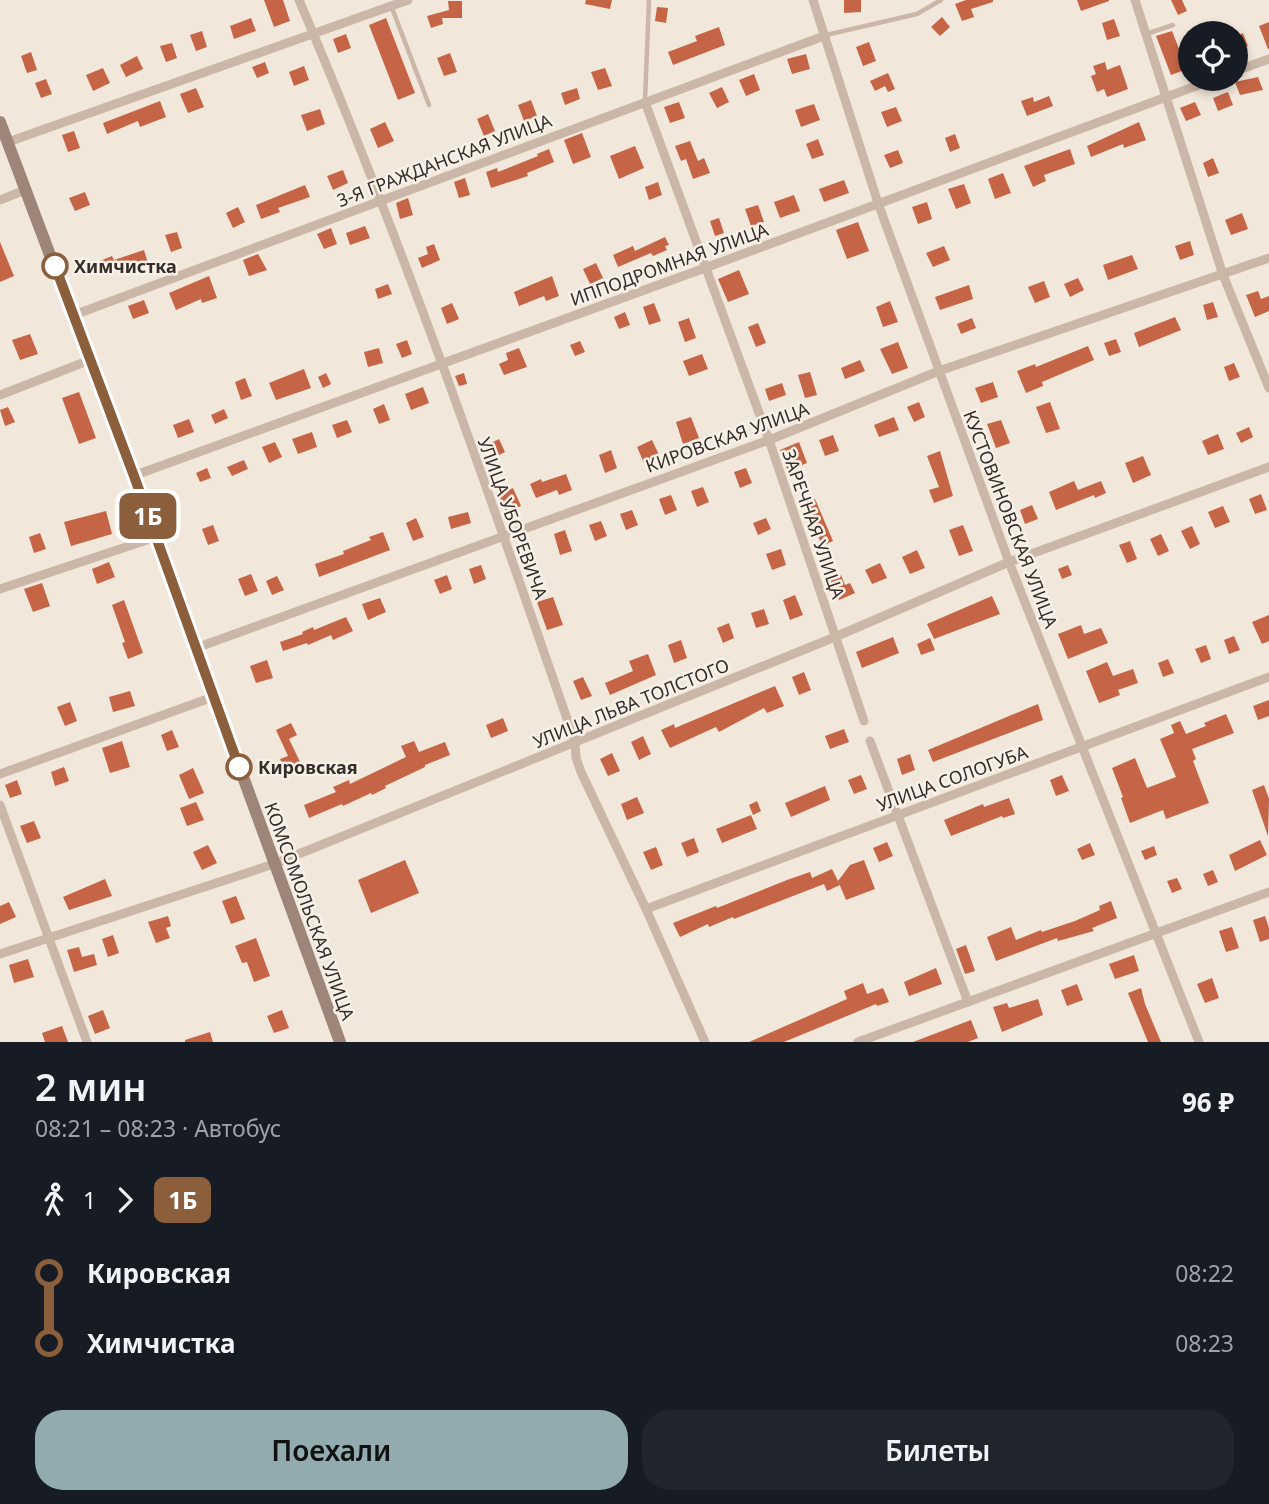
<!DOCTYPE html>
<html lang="ru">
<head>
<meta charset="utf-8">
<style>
  :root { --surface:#171b24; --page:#20242c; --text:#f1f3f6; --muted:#9ea1a6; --accent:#92abae }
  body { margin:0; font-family:"Noto Sans",sans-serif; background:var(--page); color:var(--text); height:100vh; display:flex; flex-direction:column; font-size:26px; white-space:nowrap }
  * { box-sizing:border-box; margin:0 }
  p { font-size:23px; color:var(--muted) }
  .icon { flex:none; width:38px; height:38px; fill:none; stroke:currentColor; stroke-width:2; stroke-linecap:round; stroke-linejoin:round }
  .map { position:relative; height:1042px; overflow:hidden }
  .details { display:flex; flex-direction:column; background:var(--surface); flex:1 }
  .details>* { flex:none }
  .badge { padding:0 14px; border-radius:10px; font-size:24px; line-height:46px }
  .fabs { position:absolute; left:1178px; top:21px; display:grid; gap:14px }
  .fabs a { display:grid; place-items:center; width:70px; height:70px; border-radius:50%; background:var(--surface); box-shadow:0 4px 10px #0003; font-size:35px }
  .map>.badge { position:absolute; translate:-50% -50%; box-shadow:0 0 0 4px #fff }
  .legs { display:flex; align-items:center; gap:10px; height:77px; padding:0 35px; font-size:23px }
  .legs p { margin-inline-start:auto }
  .headline { display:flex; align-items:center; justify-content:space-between; height:119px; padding:0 35px }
  h1 { font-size:38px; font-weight:600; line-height:52px }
  .action { display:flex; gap:14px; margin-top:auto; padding:14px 35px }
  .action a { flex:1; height:80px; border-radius:28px; background:var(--accent); color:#111; font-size:28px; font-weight:600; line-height:80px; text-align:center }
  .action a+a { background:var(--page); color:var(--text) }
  ul { padding:0 35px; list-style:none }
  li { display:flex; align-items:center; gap:24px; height:70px; font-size:26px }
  li i { display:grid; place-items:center; width:10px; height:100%; margin:0 9px; background:currentColor }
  li i::after { content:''; width:18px; height:18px; margin:-9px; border:5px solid; border-radius:50%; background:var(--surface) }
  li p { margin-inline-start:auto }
  li:first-child i { background:linear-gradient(#0000 50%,currentColor 0) }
  li:last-child i { background:linear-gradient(currentColor 50%,#0000 0) }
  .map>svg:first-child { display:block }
</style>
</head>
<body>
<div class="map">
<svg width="1269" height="1042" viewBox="0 0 1269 1042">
  <rect width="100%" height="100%" fill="#f2e7db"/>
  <g fill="#c56546">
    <path d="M264 0H283L290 21 274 27Z"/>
    <path d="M586 0H612L610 9 585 4Z"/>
    <path d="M844 0H861V12L844 13Z"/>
    <path d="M966 0H993V2L971 9 974 17 962 21 955 4Z"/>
    <path d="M1077 0H1109V1L1081 11Z"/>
    <path d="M1171 0H1182L1187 11 1178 15Z"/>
    <path d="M448 1H462V18H442L443 24 431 28 427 16 449 10Z"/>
    <path d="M657 7 668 8 666 23 655 21Z"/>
    <path d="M942 17 950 27 940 36 931 27Z"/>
    <path d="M251 18 256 31 234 39 230 26Z"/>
    <path d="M386 18 415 93 398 100 369 25Z"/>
    <path d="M1114 19 1120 36 1107 40 1102 23Z"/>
    <path d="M1269 22V49H1268L1259 26Z"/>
    <path d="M719 27 725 45 673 65 668 52 697 41 695 36Z"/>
    <path d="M202 31 207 47 196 51 190 35Z"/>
    <path d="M1172 31 1187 69 1171 75 1156 36Z"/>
    <path d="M1243 33 1248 46 1238 50 1236 36Z"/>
    <path d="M346 34 351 48 338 53 333 39Z"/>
    <path d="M869 42 876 61 863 66 856 47Z"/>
    <path d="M172 43 177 58 166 62 160 46Z"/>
    <path d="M31 52 37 70 27 73 21 56Z"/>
    <path d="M450 53 457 72 444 76 437 58Z"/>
    <path d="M806 54 810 69 792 74 787 59Z"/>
    <path d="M137 56 143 69 126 77 120 65Z"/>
    <path d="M265 62 269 73 257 78 252 67Z"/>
    <path d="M1105 62 1107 70 1120 65 1128 89 1107 97 1104 89 1097 92 1091 76 1096 74 1093 66Z"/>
    <path d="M304 66 309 80 294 86 289 72Z"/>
    <path d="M103 68 110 83 93 91 86 75Z"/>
    <path d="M605 68 612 86 598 90 591 72Z"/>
    <path d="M888 73 895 89 888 92 885 86 875 91 870 81Z"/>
    <path d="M754 74 760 90 746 96 739 80Z"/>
    <path d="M1258 77 1263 90 1240 95 1235 82Z"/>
    <path d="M46 79 52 94 41 98 35 83Z"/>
    <path d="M722 87 729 102 717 108 709 93Z"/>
    <path d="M196 88 204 107 188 113 180 94Z"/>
    <path d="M577 88 580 99 565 105 561 93Z"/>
    <path d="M1228 92 1233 105 1218 111 1213 98Z"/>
    <path d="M1049 96 1053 106 1027 116 1021 101 1033 97 1034 102Z"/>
    <path d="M531 100 537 116 524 121 518 105Z"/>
    <path d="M160 101 166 117 140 127 138 121 107 134 103 123Z"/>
    <path d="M679 102 685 118 670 123 664 107Z"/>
    <path d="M1195 102 1201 115 1186 121 1180 108Z"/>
    <path d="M814 104 820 120 801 127 795 110Z"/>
    <path d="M896 107 902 121 887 127 881 112Z"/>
    <path d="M320 109 325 124 307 131 301 115Z"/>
    <path d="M488 114 495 131 484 136 477 119Z"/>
    <path d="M385 122 394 141 378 148 370 129Z"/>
    <path d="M1139 122 1146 140 1124 148 1123 144 1091 157 1087 146Z"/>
    <path d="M74 131 80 148 68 152 62 135Z"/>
    <path d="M582 133 591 157 573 164 564 140Z"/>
    <path d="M955 134 960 148 950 152 945 138Z"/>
    <path d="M818 139 824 155 812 159 806 144Z"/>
    <path d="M690 141 698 161 704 158 710 173 693 179 686 159 681 161 675 146Z"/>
    <path d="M635 146 644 168 619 179 610 156Z"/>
    <path d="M549 149 554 162 527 173 528 176 491 188 486 172 497 168 498 172 538 156 537 154Z"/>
    <path d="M1070 149 1075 164 1044 175 1046 181 1033 187 1024 166Z"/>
    <path d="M898 150 903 163 890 168 884 155Z"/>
    <path d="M1213 158 1219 173 1208 177 1203 163Z"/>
    <path d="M343 170 348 183 333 190 327 176Z"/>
    <path d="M1003 173 1011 193 995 199 988 179Z"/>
    <path d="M465 178 470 195 459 198 454 182Z"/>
    <path d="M844 180 849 193 824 202 819 189Z"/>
    <path d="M658 182 662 195 649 200 645 187Z"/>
    <path d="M964 184 971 203 956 209 948 189Z"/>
    <path d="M305 185 310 197 278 208 280 212 261 219 256 205Z"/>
    <path d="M85 192 90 205 75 211 69 198Z"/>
    <path d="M794 195 800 211 780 218 774 202Z"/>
    <path d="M408 198 413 215 400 219 396 203Z"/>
    <path d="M927 202 932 219 918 224 912 207Z"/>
    <path d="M758 205 764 222 751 226 745 209Z"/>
    <path d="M238 207 245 222 233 228 226 213Z"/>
    <path d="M1242 213 1248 229 1231 235 1225 220Z"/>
    <path d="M719 218 724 233 715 236 710 221Z"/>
    <path d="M858 222 869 251 847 259 836 230Z"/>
    <path d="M365 226 370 238 350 245 346 233Z"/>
    <path d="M331 228 337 244 324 249 317 234Z"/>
    <path d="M177 232 182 248 171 252 165 235Z"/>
    <path d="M665 237 669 245 665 246 667 250 653 256 651 253 618 267 613 255 633 246 635 251Z"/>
    <path d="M1190 241 1194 255 1180 260 1175 246Z"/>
    <path d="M0 242 14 276 0 282Z"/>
    <path d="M434 244 440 260 422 268 418 258 428 254 426 247Z"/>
    <path d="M944 246 950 260 933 267 926 253Z"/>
    <path d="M144 250 148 263 129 269 128 264 105 273 100 261 112 256 114 260Z"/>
    <path d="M258 254 267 270 249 276 243 260Z"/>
    <path d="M1132 255 1138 269 1108 280 1103 265Z"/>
    <path d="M596 263 603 278 590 284 583 269Z"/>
    <path d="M739 270 749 294 728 302 718 279Z"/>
    <path d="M209 276 217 298 202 303 201 299 176 310 169 293Z"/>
    <path d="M552 276 559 296 546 301 544 296 519 306 514 292Z"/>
    <path d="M1078 278 1084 290 1070 297 1064 284Z"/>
    <path d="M1044 281 1050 297 1035 303 1028 287Z"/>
    <path d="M388 284 392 294 378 299 375 289Z"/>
    <path d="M969 285 973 299 940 310 935 297Z"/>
    <path d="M1258 291 1261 299 1269 296V311L1255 317 1246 295Z"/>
    <path d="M144 300 149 313 133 319 128 306Z"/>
    <path d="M890 301 898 322 883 327 876 307Z"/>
    <path d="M1213 302 1218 317 1207 320 1203 305Z"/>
    <path d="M452 303 459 319 447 324 441 308Z"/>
    <path d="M654 303 661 321 649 325 643 307Z"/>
    <path d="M625 312 630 325 619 329 614 317Z"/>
    <path d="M1175 317 1181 330 1139 347 1134 333Z"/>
    <path d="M689 318 696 338 685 342 678 322Z"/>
    <path d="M972 318 976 328 961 334 957 324Z"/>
    <path d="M758 323 766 343 756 347 748 327Z"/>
    <path d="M30 334 38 354 20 360 12 340Z"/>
    <path d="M1116 339 1121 352 1109 356 1104 343Z"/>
    <path d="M407 340 412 354 402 358 396 344Z"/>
    <path d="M580 341 585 352 575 356 570 345Z"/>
    <path d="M898 342 908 368 892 374 880 349Z"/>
    <path d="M1088 346 1094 360 1042 382 1043 386 1026 393 1017 371 1035 364 1036 367Z"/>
    <path d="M379 348 383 363 368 367 364 352Z"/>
    <path d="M519 348 527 367 504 375 499 364 508 360 506 353Z"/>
    <path d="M702 354 708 369 689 376 683 361Z"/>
    <path d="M860 360 865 371 845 379 841 368Z"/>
    <path d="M1234 363 1240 377 1229 381 1224 367Z"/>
    <path d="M304 369 311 388 276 400 269 383Z"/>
    <path d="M810 372 817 395 805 398 798 375Z"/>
    <path d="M326 373 331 384 323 388 318 377Z"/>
    <path d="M464 373 467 384 459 386 455 376Z"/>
    <path d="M245 378 252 396 241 400 235 382Z"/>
    <path d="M993 382 998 397 981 403 975 388Z"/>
    <path d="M782 383 786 395 769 401 765 389Z"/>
    <path d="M423 387 429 403 411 410 405 394Z"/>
    <path d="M79 392 96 438 79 444 62 398Z"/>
    <path d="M919 402 925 417 914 422 907 407Z"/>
    <path d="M1050 402 1060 429 1046 433 1036 407Z"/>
    <path d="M384 404 390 420 379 424 373 409Z"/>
    <path d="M8 407 15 422 5 426 0 410Z"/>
    <path d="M224 409 228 418 215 424 211 415Z"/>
    <path d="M691 417 699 438 683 444 676 422Z"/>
    <path d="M894 417 899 430 879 437 874 425Z"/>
    <path d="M189 419 194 432 178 438 173 425Z"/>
    <path d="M347 420 352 432 337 438 332 425Z"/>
    <path d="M1001 420 1010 443 996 448 987 424Z"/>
    <path d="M1249 427 1253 437 1241 443 1236 433Z"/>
    <path d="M312 432 317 447 298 454 292 439Z"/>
    <path d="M1218 434 1224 449 1208 455 1202 441Z"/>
    <path d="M833 435 839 451 825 456 819 440Z"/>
    <path d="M499 439 505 452 493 458 487 445Z"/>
    <path d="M652 440 660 457 644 463 637 447Z"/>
    <path d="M275 442 282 457 269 463 262 447Z"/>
    <path d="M799 442 807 463 788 471 780 450Z"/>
    <path d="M611 450 617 468 605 473 599 455Z"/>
    <path d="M940 451 953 496 934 503 929 490 939 487 927 456Z"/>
    <path d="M1143 456 1151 475 1133 483 1125 463Z"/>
    <path d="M244 460 248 469 232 476 227 467Z"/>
    <path d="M207 468 211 478 200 482 196 473Z"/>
    <path d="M746 468 752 483 740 488 734 472Z"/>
    <path d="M566 474 572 490 559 495 557 490 536 498 530 484 541 479 542 482Z"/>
    <path d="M1074 481 1078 490 1101 481 1106 493 1095 498 1094 495 1056 510 1049 492Z"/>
    <path d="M703 487 709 502 697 507 691 491Z"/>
    <path d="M513 488 521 506 506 512 498 494Z"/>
    <path d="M1261 494 1267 510 1255 514 1249 499Z"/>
    <path d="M671 495 677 510 665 515 659 499Z"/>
    <path d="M815 499 833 541 822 546 805 502Z"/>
    <path d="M1032 505 1038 519 1025 524 1020 510Z"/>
    <path d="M1223 506 1230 522 1215 528 1208 512Z"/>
    <path d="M632 510 638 525 626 530 620 514Z"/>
    <path d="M106 511 112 534 71 546 64 522Z"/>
    <path d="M468 512 471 523 451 529 448 517Z"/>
    <path d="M416 518 424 537 413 541 406 523Z"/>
    <path d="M766 518 771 529 758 535 753 523Z"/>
    <path d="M601 521 607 536 595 541 589 525Z"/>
    <path d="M213 525 219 541 208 545 202 529Z"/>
    <path d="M963 525 973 551 959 556 949 530Z"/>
    <path d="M1192 526 1200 544 1190 549 1181 531Z"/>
    <path d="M565 530 572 551 560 555 554 534Z"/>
    <path d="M383 532 390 550 319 577 315 564 344 554 343 551 371 540 369 537Z"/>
    <path d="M40 533 46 549 34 553 29 537Z"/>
    <path d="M1161 534 1169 551 1158 556 1150 539Z"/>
    <path d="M1130 541 1137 559 1127 563 1119 545Z"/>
    <path d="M781 549 786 565 772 570 766 554Z"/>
    <path d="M917 550 925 568 910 574 902 557Z"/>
    <path d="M109 562 115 577 97 584 92 569Z"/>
    <path d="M880 563 887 578 872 584 865 570Z"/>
    <path d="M481 565 486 579 474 584 469 569Z"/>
    <path d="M1068 565 1072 575 1062 579 1058 569Z"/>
    <path d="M251 574 258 591 245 596 238 579Z"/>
    <path d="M447 575 452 589 440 594 434 580Z"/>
    <path d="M841 575 845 585 850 583 855 593 839 600 830 580Z"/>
    <path d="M277 576 284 590 272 595 266 581Z"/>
    <path d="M42 583 50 606 33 612 24 589Z"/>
    <path d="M795 595 803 615 790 620 783 600Z"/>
    <path d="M992 596 1000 614 934 639 927 624Z"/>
    <path d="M553 597 563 625 547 630 537 602Z"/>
    <path d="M380 598 386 612 368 620 362 604Z"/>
    <path d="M124 600 143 653 128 659 122 643 125 642 112 605Z"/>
    <path d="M764 609 769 624 756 628 751 613Z"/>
    <path d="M1269 615V641L1262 644 1252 622Z"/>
    <path d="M346 617 353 631 333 640 331 635 308 645 307 643 283 651 280 642 303 634 302 632 313 627 314 630Z"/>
    <path d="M729 623 734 638 723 643 717 628Z"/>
    <path d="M1081 625 1084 634 1101 628 1108 643 1068 659 1058 634Z"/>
    <path d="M1234 636 1240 650 1229 654 1224 640Z"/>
    <path d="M893 637 899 653 862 668 856 652Z"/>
    <path d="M930 638 935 650 921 655 917 644Z"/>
    <path d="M681 640 687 658 674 663 668 645Z"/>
    <path d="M1206 645 1211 659 1201 663 1195 649Z"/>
    <path d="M648 654 656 675 610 695 605 683 633 671 629 661Z"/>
    <path d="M1168 659 1174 673 1163 677 1158 663Z"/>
    <path d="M267 660 273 678 256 683 250 666Z"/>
    <path d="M1107 662 1113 676 1133 669 1138 683 1118 690 1120 695 1099 703 1086 671Z"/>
    <path d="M804 672 811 690 799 695 792 677Z"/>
    <path d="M583 677 592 696 581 700 573 681Z"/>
    <path d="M775 686 784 706 767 713 764 708 719 732 716 727 670 748 661 730 674 724 675 728Z"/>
    <path d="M130 691 135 706 113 712 109 697Z"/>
    <path d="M1269 700V716L1258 720 1253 706Z"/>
    <path d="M70 702 77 721 65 726 57 707Z"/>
    <path d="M1038 704 1043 720 933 762 928 750Z"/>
    <path d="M1226 714 1234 733 1192 749 1196 759 1193 761 1209 803 1166 819 1163 810 1130 823 1121 798 1123 797 1112 768 1135 758 1147 788 1176 777 1160 739 1174 733 1171 725 1180 721 1186 734 1206 726 1204 723Z"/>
    <path d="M503 718 508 731 491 738 486 725Z"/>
    <path d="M291 723 297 735 289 739 302 766 286 773 280 759 288 756 276 730Z"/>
    <path d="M844 729 849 742 830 749 825 736Z"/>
    <path d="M172 730 179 747 167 751 161 735Z"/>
    <path d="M643 736 651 754 639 760 631 742Z"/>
    <path d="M122 741 130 767 110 773 102 748Z"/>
    <path d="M414 741 419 752 445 742 450 755 425 765V767L385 786 386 788 372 795 371 793 343 806 342 804 309 818 304 805 336 792 333 787 349 780 350 784 406 757 401 746Z"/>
    <path d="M612 753 620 771 608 776 600 759Z"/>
    <path d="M910 754 915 770 902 775 897 759Z"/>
    <path d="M64 767 69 781 55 786 51 772Z"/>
    <path d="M193 768 204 793 189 799 179 775Z"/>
    <path d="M861 775 867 789 854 794 848 780Z"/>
    <path d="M1062 775 1069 791 1056 796 1050 780Z"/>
    <path d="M17 780 22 794 10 798 5 785Z"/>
    <path d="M1264 785 1269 799 1268 836 1252 790Z"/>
    <path d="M825 786 830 800 791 817 785 803Z"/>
    <path d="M637 797 644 813 627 820 621 804Z"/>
    <path d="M1009 798 1015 814 1003 818 1002 816 951 836 944 820 983 804 984 807Z"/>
    <path d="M757 801 761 811 753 815 749 805Z"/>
    <path d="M196 802 204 820 187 826 180 808Z"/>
    <path d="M751 815 757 829 722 843 716 829Z"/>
    <path d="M34 821 41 838 27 843 20 826Z"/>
    <path d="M694 838 699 852 687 857 681 843Z"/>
    <path d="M1260 840 1267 855 1235 871 1229 855Z"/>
    <path d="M887 842 893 856 879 862 873 848Z"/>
    <path d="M1090 843 1095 855 1082 860 1077 849Z"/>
    <path d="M208 845 217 863 202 870 193 852Z"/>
    <path d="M1154 846 1157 855 1145 860 1141 851Z"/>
    <path d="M656 847 663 865 651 870 643 852Z"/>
    <path d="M405 860 419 893 371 913 358 880Z"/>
    <path d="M864 860 875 889 846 900 838 881 850 865Z"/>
    <path d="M832 869 840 885 827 891 824 884 734 919 733 917 709 927 708 924 680 937 673 923 716 906 717 908 787 880 810 872 812 878Z"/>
    <path d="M1213 870 1218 882 1208 886 1203 874Z"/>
    <path d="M1177 878 1182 889 1172 893 1167 881Z"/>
    <path d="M105 879 112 896 69 910 63 897Z"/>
    <path d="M236 896 245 919 231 924 222 901Z"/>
    <path d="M1111 901 1117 918 1092 928 1094 931 1058 941 1057 938 996 961 987 937 1011 927 1016 940 1041 930 1042 932 1075 921 1100 910 1099 906Z"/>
    <path d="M9 902 16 917 0 924V906Z"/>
    <path d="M168 916 171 926 166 928 170 938 156 943 148 922Z"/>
    <path d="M1265 916 1269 928V939L1260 942 1253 920Z"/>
    <path d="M1232 927 1239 948 1226 952 1219 931Z"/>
    <path d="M113 935 119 953 108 957 102 939Z"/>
    <path d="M256 938 270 976 254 982 247 962 242 963 235 946Z"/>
    <path d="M966 945 975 971 965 974 956 949Z"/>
    <path d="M79 947 82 957 94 954 97 965 74 972 67 950Z"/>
    <path d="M1134 955 1139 971 1115 979 1109 964Z"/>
    <path d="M28 959 34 977 14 983 9 965Z"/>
    <path d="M936 968 942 984 909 996 904 982Z"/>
    <path d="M1212 978 1219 998 1205 1003 1197 984Z"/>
    <path d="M863 983 867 994 883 988 889 1002 877 1006 876 1004 784 1042H749L847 999 844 991Z"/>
    <path d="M1077 984 1083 1000 1067 1006 1061 990Z"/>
    <path d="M1141 988 1145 1004 1161 1042H1148L1128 993Z"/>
    <path d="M1038 999 1043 1015 1002 1032 993 1007 1007 1003 1009 1008Z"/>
    <path d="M103 1010 110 1028 95 1034 88 1016Z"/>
    <path d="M282 1010 289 1028 274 1033 267 1016Z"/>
    <path d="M971 1020 978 1038 968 1042H913Z"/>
    <path d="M62 1026 68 1042H45L42 1033Z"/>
    <path d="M210 1032 213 1042H185V1040Z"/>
  </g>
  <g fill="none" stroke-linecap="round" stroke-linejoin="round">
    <g stroke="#cab7a7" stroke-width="4.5">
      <path d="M392 8 429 105"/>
      <path d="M1146 34 1173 25"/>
      <path d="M826 35 917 14 941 0"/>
      <path d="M645 100 649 0"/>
    </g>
    <g stroke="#cab7a7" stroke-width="9">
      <path d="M299 0C403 243 489 493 575 742L576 758 581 772 646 909 705 1042"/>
      <path d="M813 0 878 203 1009 562 1199 1042"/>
      <path d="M1135 0 1223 275 1269 388"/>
      <path d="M1236 71 1269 59"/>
      <path d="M645 102 769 440 864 721"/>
      <path d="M8 142 408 0"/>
      <path d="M0 200 25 190"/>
      <path d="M74 315 824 36"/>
      <path d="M0 395 90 360"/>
      <path d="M133 476 705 268 1215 79"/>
      <path d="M0 589 156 537"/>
      <path d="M196 648 769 440 939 371 1269 258"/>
      <path d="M870 741 968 1002"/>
      <path d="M0 774 213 697"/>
      <path d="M0 805 87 1042"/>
      <path d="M646 909 1269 677"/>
      <path d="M0 954 274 864 835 637 1009 562 1269 467"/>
      <path d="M858 1042 1269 892"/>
    </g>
    <path stroke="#9d8679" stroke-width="12" d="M0 122 133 476 340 1042"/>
  </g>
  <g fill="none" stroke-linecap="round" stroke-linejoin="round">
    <defs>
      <path id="line-1" d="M55 266 134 476 239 767"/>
    </defs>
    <use href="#line-1" stroke="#fff" stroke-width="16"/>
    <use href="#line-1" stroke="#8b5e3c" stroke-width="10"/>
  </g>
  <g fill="#fff" stroke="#8b5e3c" stroke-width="3.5">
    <circle cx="55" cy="266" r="12"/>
    <circle cx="239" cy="767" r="12"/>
  </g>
  <g text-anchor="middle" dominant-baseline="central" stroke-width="5" stroke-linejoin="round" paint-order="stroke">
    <g font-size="18" fill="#362c28" stroke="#f9f1e8">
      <text transform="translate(444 160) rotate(-21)">3-Я ГРАЖДАНСКАЯ УЛИЦА</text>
      <text transform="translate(669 264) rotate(-20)">ИППОДРОМНАЯ УЛИЦА</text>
      <text transform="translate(727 437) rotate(-20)">КИРОВСКАЯ УЛИЦА</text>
      <text transform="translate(513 518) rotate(70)">УЛИЦА УБОРЕВИЧА</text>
      <text transform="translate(1011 519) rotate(69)">КУСТОВИНОВСКАЯ УЛИЦА</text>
      <text transform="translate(814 524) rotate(71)">ЗАРЕЧНАЯ УЛИЦА</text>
      <text transform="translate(631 703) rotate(-22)">УЛИЦА ЛЬВА ТОЛСТОГО</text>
      <text transform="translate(952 778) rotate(-20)">УЛИЦА СОЛОГУБА</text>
      <text transform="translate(310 911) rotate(70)">КОМСОМОЛЬСКАЯ УЛИЦА</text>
    </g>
    <g font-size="18" font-weight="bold" fill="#362c28" stroke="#f9f1e8" text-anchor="start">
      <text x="74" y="266">Химчистка</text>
      <text x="258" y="767">Кировская</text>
    </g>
  </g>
</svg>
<div class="fabs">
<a><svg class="icon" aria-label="locate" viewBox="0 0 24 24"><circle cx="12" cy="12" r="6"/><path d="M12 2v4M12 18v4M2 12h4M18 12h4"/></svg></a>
</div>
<b class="badge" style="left:148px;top:516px;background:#8b5e3c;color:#fff">1Б</b>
</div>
<section class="details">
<div class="headline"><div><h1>2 мин</h1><p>08:21 – 08:23 · Автобус</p></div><b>96 ₽</b></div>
<div class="legs"><svg class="icon" aria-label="walk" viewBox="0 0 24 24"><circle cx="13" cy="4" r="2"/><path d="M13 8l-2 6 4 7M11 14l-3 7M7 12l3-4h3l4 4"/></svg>1<svg class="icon" aria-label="forward" viewBox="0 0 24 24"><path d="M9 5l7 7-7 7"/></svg><b class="badge" style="background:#8b5e3c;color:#fff">1Б</b></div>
<ul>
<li><i style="color:#8b5e3c"></i><b>Кировская</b><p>08:22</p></li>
<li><i style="color:#8b5e3c"></i><b>Химчистка</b><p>08:23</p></li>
</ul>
<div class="action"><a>Поехали</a><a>Билеты</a></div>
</section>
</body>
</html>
